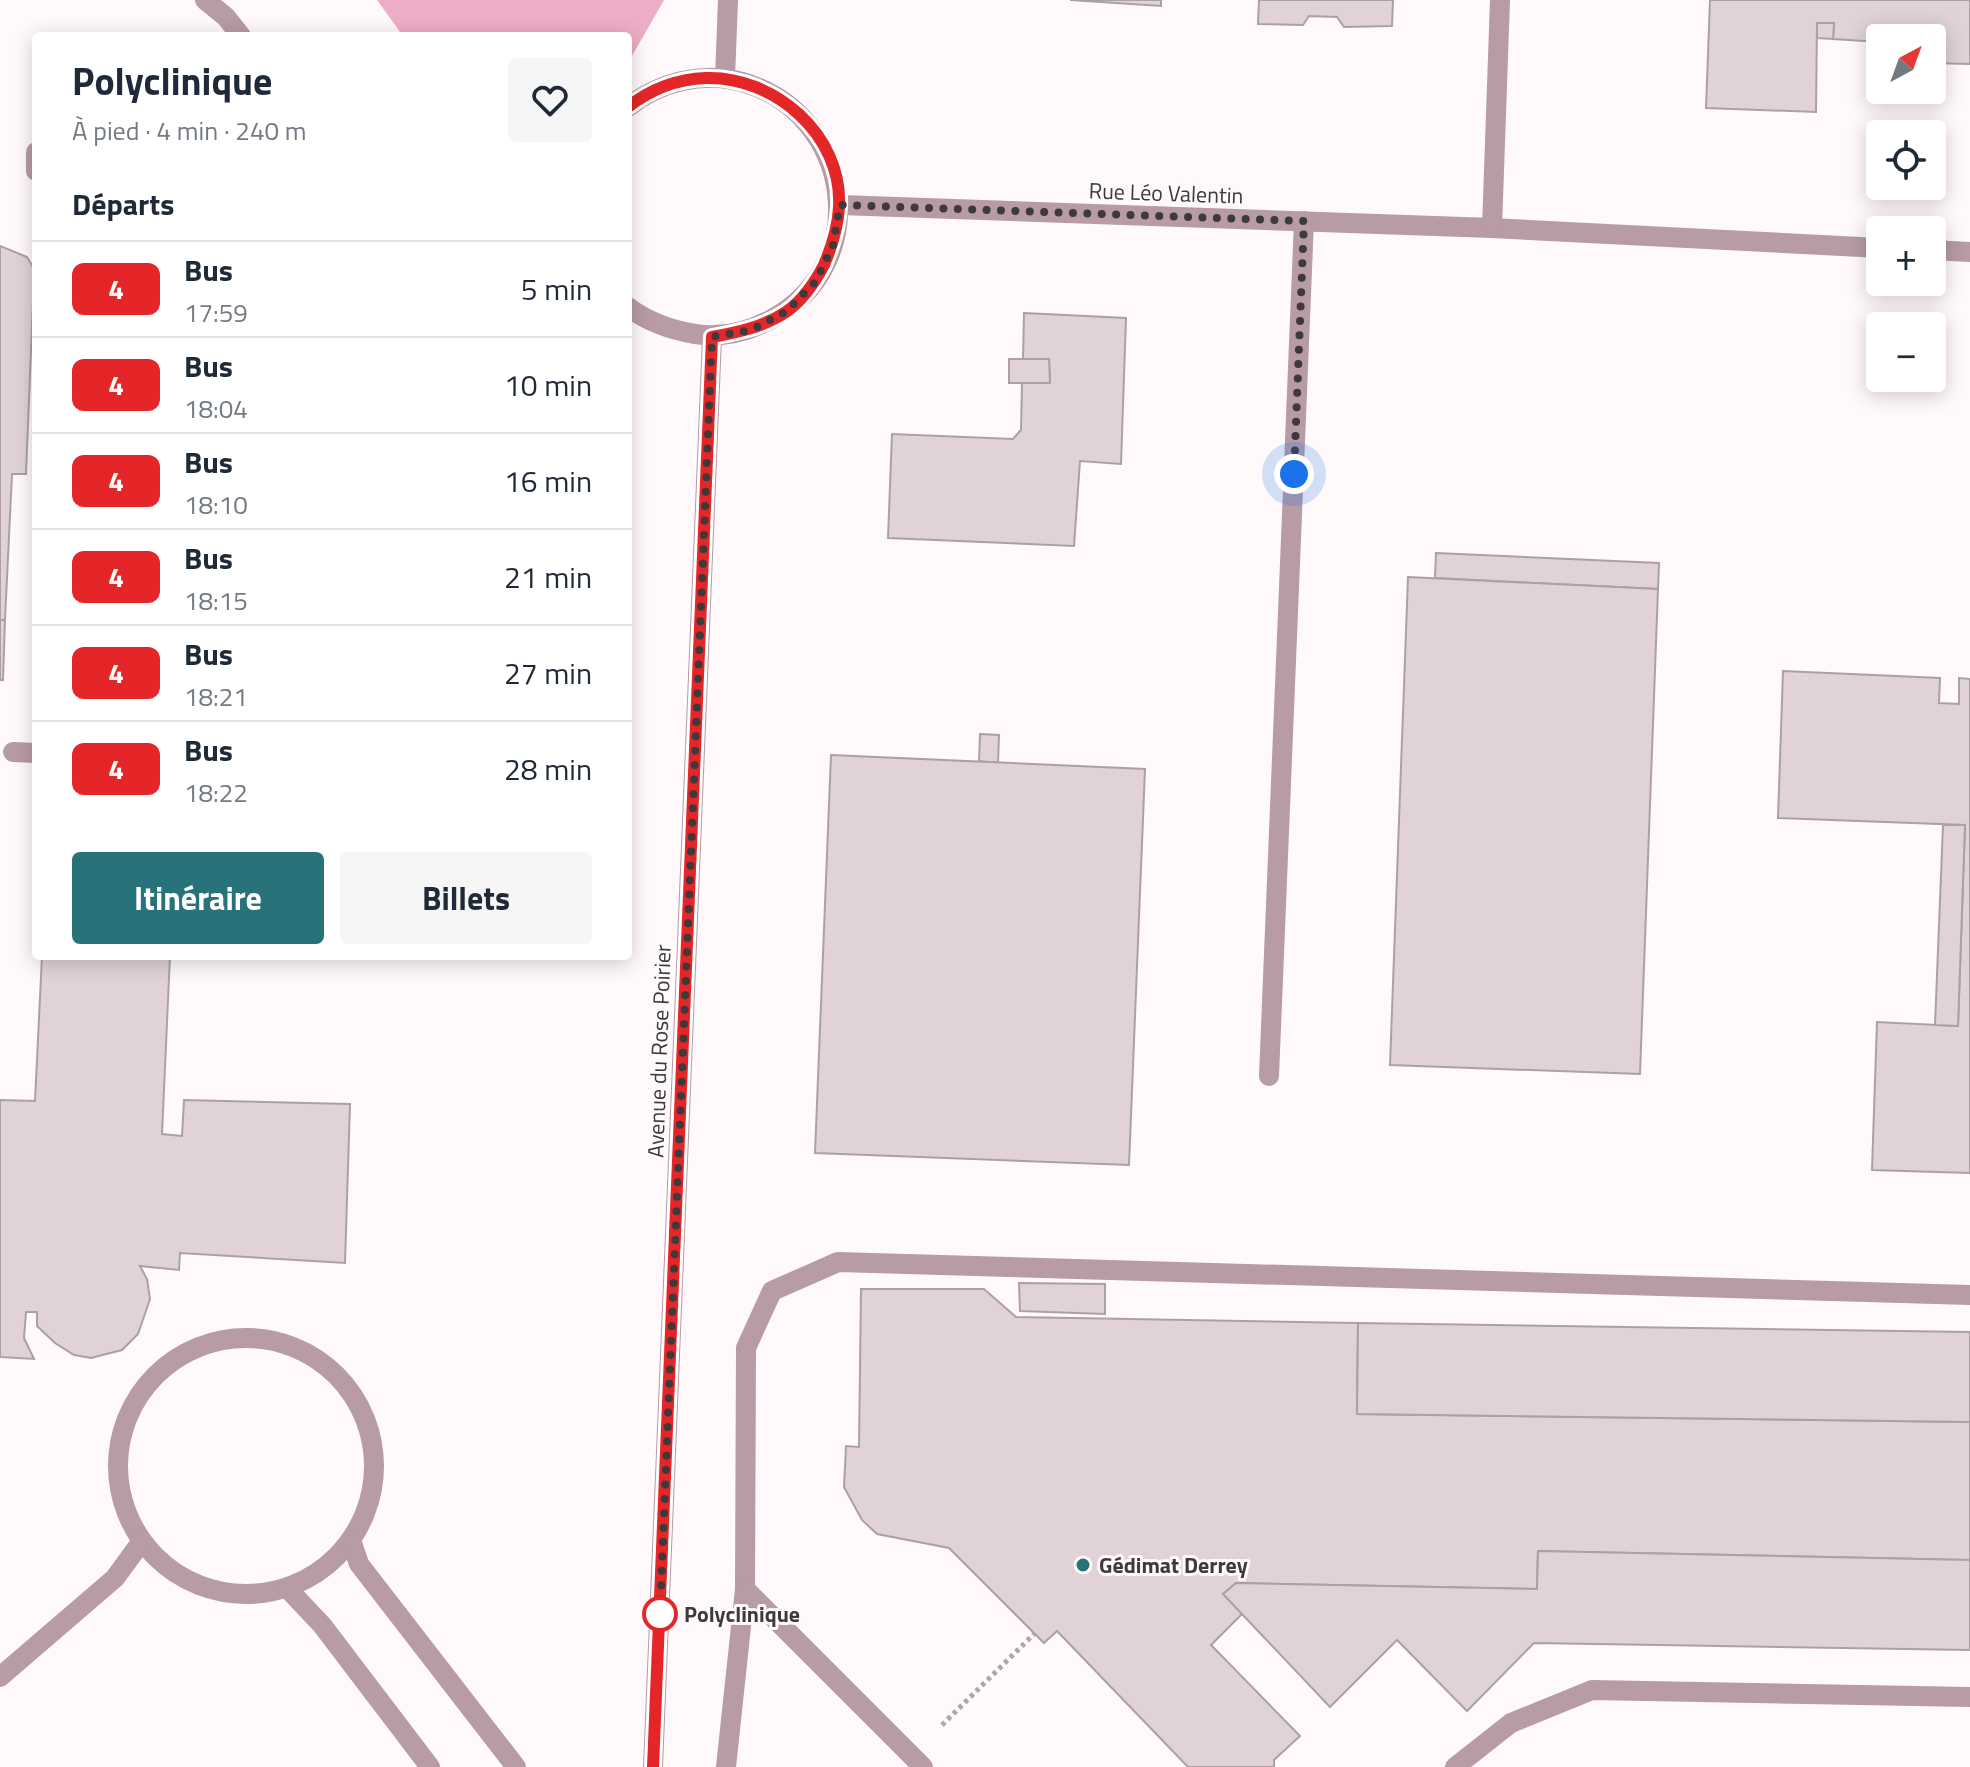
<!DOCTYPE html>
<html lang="fr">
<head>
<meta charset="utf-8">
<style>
  :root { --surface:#fff; --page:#f6f6f7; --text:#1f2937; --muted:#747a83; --line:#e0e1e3; --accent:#287279 }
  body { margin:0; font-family:"Titillium Web",sans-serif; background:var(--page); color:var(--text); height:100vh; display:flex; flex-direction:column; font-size:30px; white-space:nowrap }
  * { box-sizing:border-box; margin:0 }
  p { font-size:26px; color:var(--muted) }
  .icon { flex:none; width:44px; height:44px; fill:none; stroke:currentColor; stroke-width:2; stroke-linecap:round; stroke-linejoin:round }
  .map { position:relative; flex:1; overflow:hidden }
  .side { position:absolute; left:32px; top:32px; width:600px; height:928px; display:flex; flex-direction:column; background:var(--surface); border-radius:8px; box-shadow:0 4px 20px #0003 }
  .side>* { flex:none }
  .badge { padding:0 16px; border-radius:12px; font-size:28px; line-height:52px }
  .needle { width:52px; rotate:41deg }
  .fabs { position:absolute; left:1866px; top:24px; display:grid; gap:16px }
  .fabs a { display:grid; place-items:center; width:80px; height:80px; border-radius:8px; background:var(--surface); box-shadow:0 4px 20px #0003; font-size:40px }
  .you { position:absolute; width:40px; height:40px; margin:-20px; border:6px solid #fff; border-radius:50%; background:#1a73e8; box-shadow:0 0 0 12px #1a73e833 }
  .map>.badge { position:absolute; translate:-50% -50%; box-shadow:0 0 0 4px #fff }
  h2 { padding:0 40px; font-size:30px; line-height:72px }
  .round { display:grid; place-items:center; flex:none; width:84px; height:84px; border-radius:8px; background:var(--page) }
  .overview { display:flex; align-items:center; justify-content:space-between; height:136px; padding:0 40px }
  h1 { font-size:38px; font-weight:700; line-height:60px }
  .action { display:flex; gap:16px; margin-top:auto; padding:16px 40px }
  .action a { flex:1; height:92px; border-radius:8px; background:var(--accent); color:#fff; font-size:32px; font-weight:700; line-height:92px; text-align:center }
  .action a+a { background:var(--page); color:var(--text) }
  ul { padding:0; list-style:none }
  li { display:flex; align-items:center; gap:24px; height:96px; padding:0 40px; border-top:2px solid var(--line) }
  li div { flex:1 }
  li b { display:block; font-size:30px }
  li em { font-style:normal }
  li .badge { min-width:88px; font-weight:700; text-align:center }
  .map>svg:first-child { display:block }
</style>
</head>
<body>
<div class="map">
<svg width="1970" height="1767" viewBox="0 0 1970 1767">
  <rect width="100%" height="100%" fill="#fff9fb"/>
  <path fill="#edadc6" d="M377 0H664L628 63V36H403Z"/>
  <g fill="#e0d2d7" stroke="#ada0a5" stroke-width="2">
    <path d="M1070 0H1161V6Z"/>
    <path d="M1259 0H1393L1392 26 1344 27 1337 17 1309 16 1303 25 1258 24Z"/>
    <path d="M1710 0H1970V64L1932 63V38H1880V42L1833 39 1834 23H1817L1816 112 1706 108Z"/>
    <path d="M1817 23H1834L1833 39 1817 38Z"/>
    <path d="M0 246 27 257 33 267 34 277 26 474H12L5 620H0Z"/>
    <path d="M1024 313 1126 318 1121 464 1080 461 1074 546 888 538 892 434 1013 439 1021 430 1022 383H1050L1049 359H1023Z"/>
    <path d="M1009 359H1049L1050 383H1009Z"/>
    <path d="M1436 553 1659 563 1658 589 1435 578Z"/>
    <path d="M1408 577 1658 589 1640 1074 1390 1065Z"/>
    <path d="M0 620H5L3 680H0Z"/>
    <path d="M1783 671 1940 678 1939 703 1959 704V678L1970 679V1173L1872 1170 1877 1022 1958 1026 1965 825 1778 818Z"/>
    <path d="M980 734 999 735 998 763 979 761Z"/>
    <path d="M831 755 1145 769 1129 1165 815 1153Z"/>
    <path d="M1943 825H1965L1958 1026 1935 1025Z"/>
    <path d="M42 956H170L162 1134 182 1136 184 1100 350 1104 345 1263 180 1253 179 1270 140 1266 147 1279 150 1299 138 1334 122 1350 91 1358 74 1355 55 1343 37 1326V1312H26L24 1338 34 1359 0 1357V1100L35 1101Z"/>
    <path d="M1019 1283 1105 1284V1314L1020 1311Z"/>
    <path d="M861 1289H984L1016 1317 1358 1323 1357 1414 1970 1422V1560L1538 1551 1537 1589 1236 1583 1223 1594 1243 1613 1211 1645 1300 1736 1274 1760V1767H1188L1057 1631 1044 1643 949 1548 877 1534 862 1520 844 1487 846 1446 859 1447Z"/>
    <path d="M1358 1323 1970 1332V1422L1357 1414Z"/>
    <path d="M1538 1551 1970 1560V1650L1534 1643 1467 1711 1397 1640 1330 1707 1223 1594 1236 1583 1537 1589Z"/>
  </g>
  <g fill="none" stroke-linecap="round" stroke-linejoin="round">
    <path stroke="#aba6a8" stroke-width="5" stroke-dasharray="4 4" stroke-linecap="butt" d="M942 1725 1035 1633"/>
    <g stroke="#b79ba5" stroke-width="20">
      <path d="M205 0 226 17 241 36"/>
      <path d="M725 78 728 0"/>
      <path d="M628 107C660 82 702 71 742 82 853 113 875 265 770 320 747 332 721 338 695 334 671 330 648 322 628 307"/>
      <path d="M36 152V171"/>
      <path d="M840 205 1492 228 1880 248"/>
      <path d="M1492 228 1500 0"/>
      <path d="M1932 250 1970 252"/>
      <path d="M13 752 36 753"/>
      <path d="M1269 1076 1304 221"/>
      <circle cx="246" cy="1466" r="128"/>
      <path d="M351 1540 359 1564 516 1767"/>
      <path d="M287 1588 322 1625 430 1767"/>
      <path d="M745 1589 746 1348 772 1291 838 1262 1970 1295"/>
      <path d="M0 1677 115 1578 142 1541"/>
      <path d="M653 1767 712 337"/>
      <path d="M726 1767 745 1589 923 1767"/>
      <path d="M1455 1767 1511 1723 1592 1690 1970 1697"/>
    </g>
  </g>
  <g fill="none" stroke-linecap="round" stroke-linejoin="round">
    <defs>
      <path id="line" d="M628 107C651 89 676 79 706 78 774 76 843 135 839 207 838 227 832 246 824 265 815 282 802 301 786 312 763 327 739 332 712 337L653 1767"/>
    </defs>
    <use href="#line" stroke="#fff" stroke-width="18"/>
    <use href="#line" stroke="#e52629" stroke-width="12"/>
    <path stroke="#3e393b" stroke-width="8" stroke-dasharray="0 14.4" d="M660 1614 712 337 751 330 787 311 816 281 833 245 840 205 1304 221 1294 474"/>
  </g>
  <circle fill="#287279" stroke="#fff9fb" stroke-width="3" cx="1083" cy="1565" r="8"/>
  <circle fill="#fff" stroke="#e52629" stroke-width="4" cx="660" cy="1614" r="16"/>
  <g text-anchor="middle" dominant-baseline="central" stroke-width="6" stroke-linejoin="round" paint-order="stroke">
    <g font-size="22" fill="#3e393b" stroke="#fff9fb">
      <text transform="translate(1166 193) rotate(2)">Rue Léo Valentin</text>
      <text transform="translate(659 1051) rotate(-88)">Avenue du Rose Poirier</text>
    </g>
    <g font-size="22" font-weight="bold" fill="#3e393b" stroke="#fff9fb" text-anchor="start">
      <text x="1099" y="1565">Gédimat Derrey</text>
    </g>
    <g font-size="22" font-weight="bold" fill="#3e393b" stroke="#fff9fb" text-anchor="start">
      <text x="684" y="1614">Polyclinique</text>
    </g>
  </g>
</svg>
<div class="fabs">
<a><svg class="needle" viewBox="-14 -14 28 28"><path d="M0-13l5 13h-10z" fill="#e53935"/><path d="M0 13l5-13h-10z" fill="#747a83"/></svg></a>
<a><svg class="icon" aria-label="locate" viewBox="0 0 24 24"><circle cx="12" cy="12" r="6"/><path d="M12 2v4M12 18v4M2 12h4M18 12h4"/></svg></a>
<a>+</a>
<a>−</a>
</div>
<div class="you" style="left:1294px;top:474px"></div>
<section class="side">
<div class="overview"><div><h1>Polyclinique</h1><p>À pied · 4 min · 240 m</p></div><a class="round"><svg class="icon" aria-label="heart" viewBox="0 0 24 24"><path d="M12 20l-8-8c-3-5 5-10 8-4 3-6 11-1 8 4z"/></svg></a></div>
<h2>Départs</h2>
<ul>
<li><span class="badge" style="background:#e52629;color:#fff">4</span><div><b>Bus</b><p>17:59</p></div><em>5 min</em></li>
<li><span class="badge" style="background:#e52629;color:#fff">4</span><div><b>Bus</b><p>18:04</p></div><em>10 min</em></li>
<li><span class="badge" style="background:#e52629;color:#fff">4</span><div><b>Bus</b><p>18:10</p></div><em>16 min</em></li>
<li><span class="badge" style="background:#e52629;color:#fff">4</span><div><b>Bus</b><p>18:15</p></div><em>21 min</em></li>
<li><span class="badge" style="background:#e52629;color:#fff">4</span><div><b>Bus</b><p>18:21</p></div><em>27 min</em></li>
<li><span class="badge" style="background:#e52629;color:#fff">4</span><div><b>Bus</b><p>18:22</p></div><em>28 min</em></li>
</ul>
<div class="action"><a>Itinéraire</a><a>Billets</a></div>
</section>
</div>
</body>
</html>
